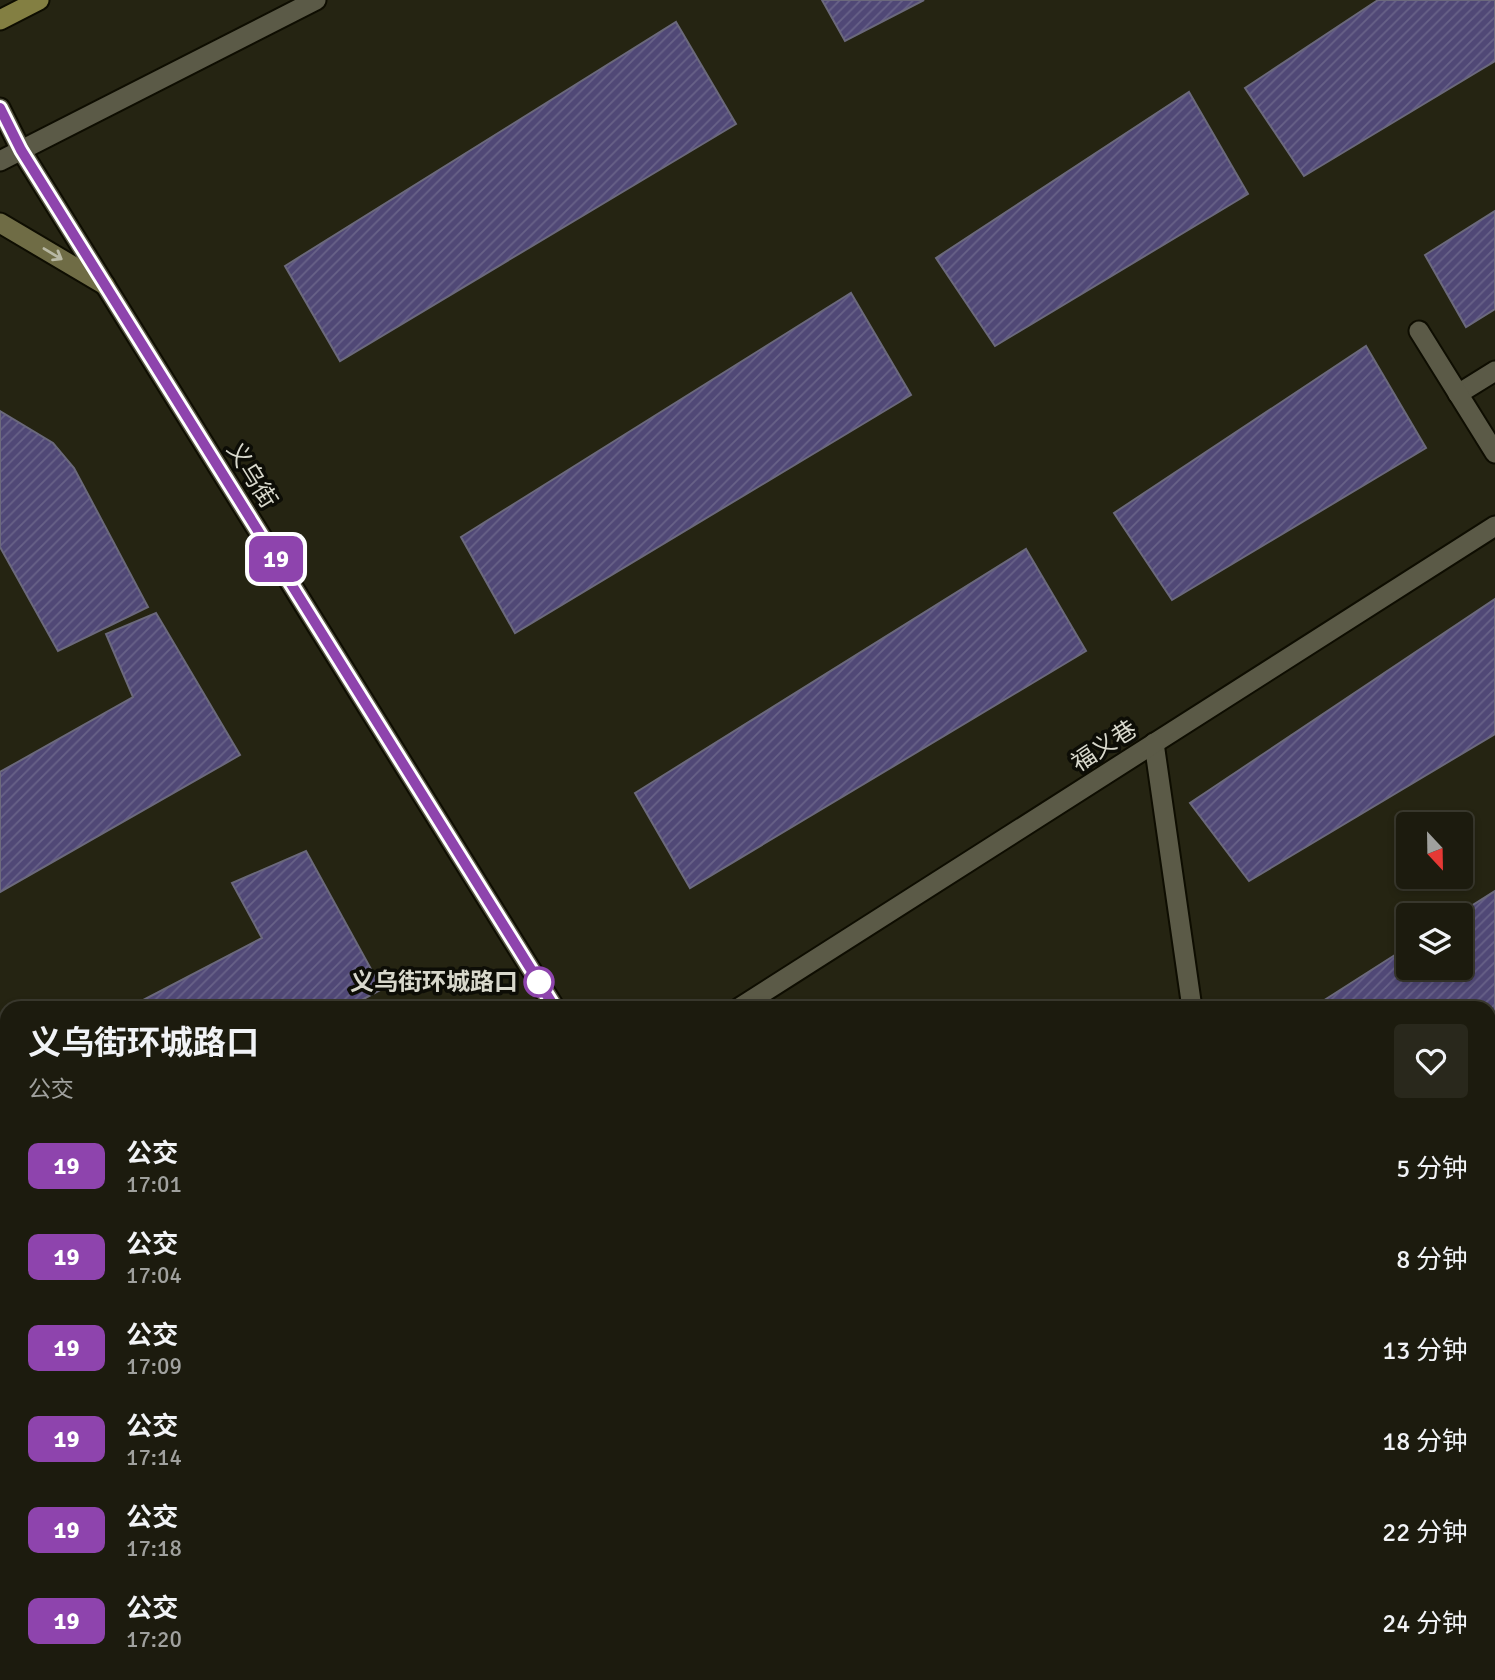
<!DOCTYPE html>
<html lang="zh">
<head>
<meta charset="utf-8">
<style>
  :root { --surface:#1c1b0e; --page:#29281c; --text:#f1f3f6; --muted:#a0a19e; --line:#3a392e }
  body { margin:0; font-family:Signika,"Noto Sans SC",sans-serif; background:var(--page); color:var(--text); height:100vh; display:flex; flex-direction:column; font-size:26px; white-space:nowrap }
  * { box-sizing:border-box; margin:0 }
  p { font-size:23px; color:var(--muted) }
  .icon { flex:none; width:38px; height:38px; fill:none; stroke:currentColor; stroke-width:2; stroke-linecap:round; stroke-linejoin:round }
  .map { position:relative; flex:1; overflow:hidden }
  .details { position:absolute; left:0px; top:1001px; width:1496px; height:679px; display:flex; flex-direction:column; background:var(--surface); border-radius:21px 21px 0 0; box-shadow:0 4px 10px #0003,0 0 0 2px var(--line) }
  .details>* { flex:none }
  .badge { padding:0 14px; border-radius:10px; font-size:24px; line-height:46px }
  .needle { width:46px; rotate:158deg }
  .controls { position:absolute; left:1396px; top:812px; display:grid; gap:14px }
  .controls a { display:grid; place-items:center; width:77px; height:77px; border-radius:7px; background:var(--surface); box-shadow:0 4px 10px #0003,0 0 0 2px var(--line); font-size:35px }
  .map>.badge { position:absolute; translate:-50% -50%; box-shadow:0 0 0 4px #fff }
  .round { display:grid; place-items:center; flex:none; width:74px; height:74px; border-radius:7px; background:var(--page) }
  .summary { display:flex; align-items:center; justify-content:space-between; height:119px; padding:0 28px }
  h1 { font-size:33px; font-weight:700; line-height:52px }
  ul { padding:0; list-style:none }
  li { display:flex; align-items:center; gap:21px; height:91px; padding:0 28px }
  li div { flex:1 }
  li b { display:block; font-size:26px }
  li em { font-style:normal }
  li .badge { min-width:77px; font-weight:700; text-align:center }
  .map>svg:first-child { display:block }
</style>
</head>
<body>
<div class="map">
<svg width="1495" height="1680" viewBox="0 0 1495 1680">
  <defs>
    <pattern id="building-hatch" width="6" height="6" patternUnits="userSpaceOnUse" patternTransform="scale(1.75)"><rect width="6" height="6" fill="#504876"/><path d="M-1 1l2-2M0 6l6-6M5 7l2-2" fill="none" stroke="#686288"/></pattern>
  </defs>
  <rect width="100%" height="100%" fill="#252412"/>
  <g fill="url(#building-hatch)" stroke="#6b697c" stroke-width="2">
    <path d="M822 0H924L845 41Z"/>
    <path d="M1378 0H1495V61L1304 176 1245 88Z"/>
    <path d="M676 22 736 124 340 361 285 266Z"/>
    <path d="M1189 92 1248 194 995 346 936 258Z"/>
    <path d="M1495 211V309L1466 327 1425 255Z"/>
    <path d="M851 293 911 395 515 633 461 537Z"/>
    <path d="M1366 346 1426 448 1172 600 1114 513Z"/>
    <path d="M0 411 53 443 74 468 148 607 58 651 0 547Z"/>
    <path d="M1026 549 1086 651 690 888 635 793Z"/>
    <path d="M1495 599V734L1249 881 1190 803Z"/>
    <path d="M156 613 240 755 0 892V772L133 697 106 634Z"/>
    <path d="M306 851 382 989 347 1008H128L262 938 232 883Z"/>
    <path d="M1495 891V1024L1489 1028V1008H1312L1409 946V968H1461V915H1457Z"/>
    <path d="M7 1071V1193L0 1197V1075Z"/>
    <path d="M1495 1180V1304H1494L1489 1295V1184Z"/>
    <path d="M7 1405V1524L0 1528V1409Z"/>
    <path d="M75 1673H235L223 1680H62Z"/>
    <path d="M601 1673H781L769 1680H589Z"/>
    <path d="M1178 1673H1424L1412 1680H1165Z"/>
  </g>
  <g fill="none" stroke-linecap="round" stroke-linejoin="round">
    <defs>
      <g id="service">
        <path d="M0 161 316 0"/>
        <path d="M1458 394 1495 371"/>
        <path d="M1154 743 1192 1008"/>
      </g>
      <g id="minor">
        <path d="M1419 331 1495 453"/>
        <path d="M739 1008 1495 526"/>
      </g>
      <g id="tertiary">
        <path d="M0 108 21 150 555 1008"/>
        <path d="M971 1673 975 1680"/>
      </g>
      <path id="secondary" d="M0 223 105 285"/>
      <path id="primary" d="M0 20 39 0"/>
    </defs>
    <use href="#service" stroke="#0e0d01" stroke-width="23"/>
    <use href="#minor" stroke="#0e0d01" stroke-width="23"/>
    <use href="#tertiary" stroke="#0e0d01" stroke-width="23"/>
    <use href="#secondary" stroke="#0e0d01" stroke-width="23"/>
    <use href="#primary" stroke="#0e0d01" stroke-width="23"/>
    <use href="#service" stroke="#5b5a47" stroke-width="19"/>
    <use href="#minor" stroke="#5b5a47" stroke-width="19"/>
    <use href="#tertiary" stroke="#5b5a47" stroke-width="19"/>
    <use href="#secondary" stroke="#6f6c45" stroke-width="19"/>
    <use href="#primary" stroke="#837f42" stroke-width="19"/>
  </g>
  <defs><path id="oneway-shaft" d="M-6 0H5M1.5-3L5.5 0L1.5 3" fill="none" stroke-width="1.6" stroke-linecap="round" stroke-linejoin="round" transform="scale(1.75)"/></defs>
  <use stroke="#b8b8a4" href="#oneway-shaft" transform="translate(53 254) rotate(31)"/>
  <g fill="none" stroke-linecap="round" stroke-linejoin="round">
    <defs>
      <path id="line" d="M0 108 21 150 555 1008"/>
    </defs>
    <use href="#line" stroke="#fff" stroke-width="16"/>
    <use href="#line" stroke="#8e44ad" stroke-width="10"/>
  </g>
  <circle fill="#fff" stroke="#8e44ad" stroke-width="3.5" cx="539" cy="982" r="14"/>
  <g text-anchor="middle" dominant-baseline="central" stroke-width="7" stroke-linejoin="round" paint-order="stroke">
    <g font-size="24" fill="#d8d8cc" stroke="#0d0d06">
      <text transform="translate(252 475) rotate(58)">义乌街</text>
      <text transform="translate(1104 746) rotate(-33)">福义巷</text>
    </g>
    <g font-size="24" font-weight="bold" fill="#d8d8cc" stroke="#0d0d06" text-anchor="end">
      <text x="518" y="982">义乌街环城路口</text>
    </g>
  </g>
</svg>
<div class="controls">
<a><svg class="needle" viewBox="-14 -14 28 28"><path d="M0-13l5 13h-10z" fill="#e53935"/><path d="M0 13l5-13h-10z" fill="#a0a19e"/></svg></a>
<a><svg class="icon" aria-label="layers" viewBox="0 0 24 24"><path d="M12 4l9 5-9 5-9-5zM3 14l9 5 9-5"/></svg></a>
</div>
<b class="badge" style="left:276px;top:559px;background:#8e44ad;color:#fff">19</b>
<section class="details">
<div class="summary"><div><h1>义乌街环城路口</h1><p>公交</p></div><a class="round"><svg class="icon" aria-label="heart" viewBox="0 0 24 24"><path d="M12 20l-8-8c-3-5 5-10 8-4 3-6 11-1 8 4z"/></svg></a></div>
<ul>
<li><span class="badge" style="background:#8e44ad;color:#fff">19</span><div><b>公交</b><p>17:01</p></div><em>5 分钟</em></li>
<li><span class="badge" style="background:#8e44ad;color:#fff">19</span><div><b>公交</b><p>17:04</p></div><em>8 分钟</em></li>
<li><span class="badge" style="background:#8e44ad;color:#fff">19</span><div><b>公交</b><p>17:09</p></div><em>13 分钟</em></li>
<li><span class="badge" style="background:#8e44ad;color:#fff">19</span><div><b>公交</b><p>17:14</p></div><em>18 分钟</em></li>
<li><span class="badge" style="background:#8e44ad;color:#fff">19</span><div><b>公交</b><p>17:18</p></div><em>22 分钟</em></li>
<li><span class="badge" style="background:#8e44ad;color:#fff">19</span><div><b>公交</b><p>17:20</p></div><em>24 分钟</em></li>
</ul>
</section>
</div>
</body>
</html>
